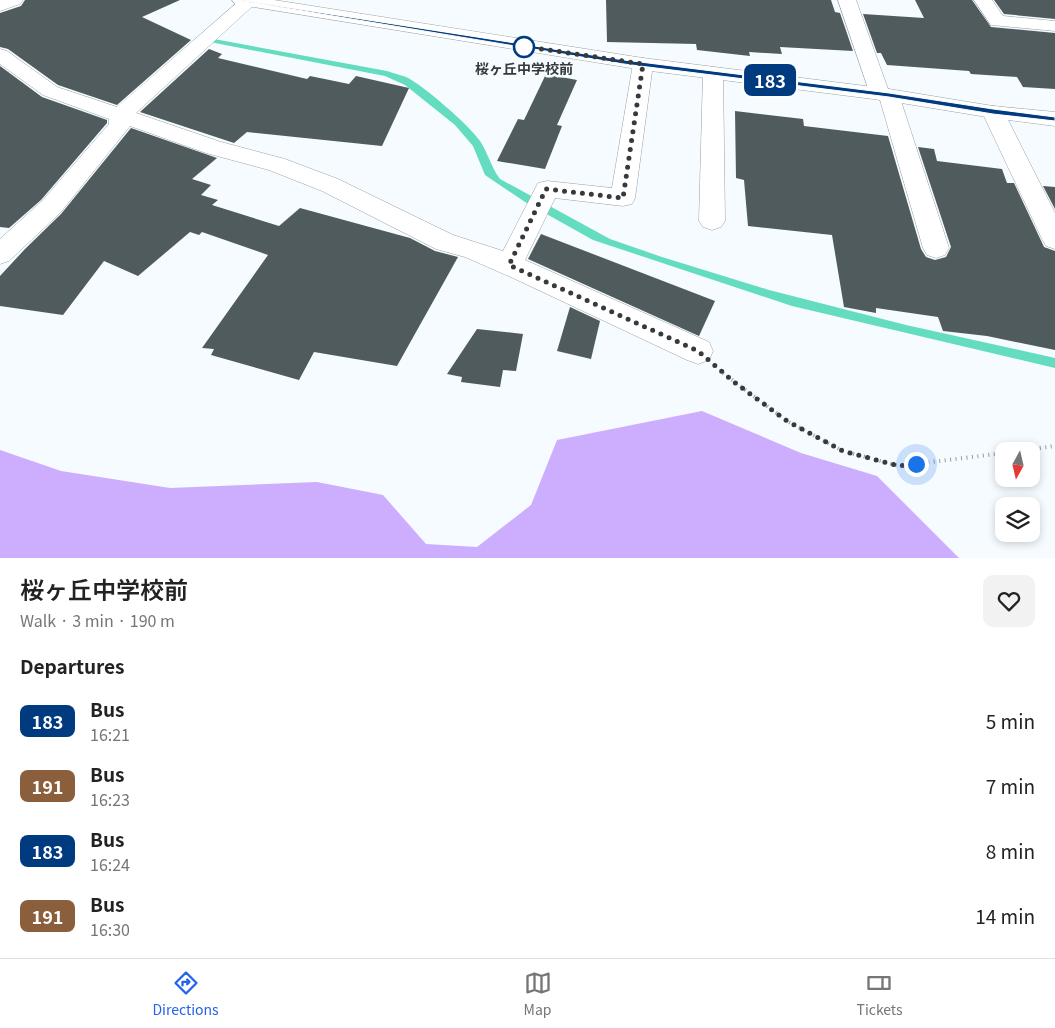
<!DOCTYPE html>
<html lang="en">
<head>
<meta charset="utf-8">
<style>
  :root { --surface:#fff; --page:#f2f2f2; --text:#222; --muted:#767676; --line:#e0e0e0; --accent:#2563eb }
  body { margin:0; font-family:Georgia,"Noto Sans JP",serif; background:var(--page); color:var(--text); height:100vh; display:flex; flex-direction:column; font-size:19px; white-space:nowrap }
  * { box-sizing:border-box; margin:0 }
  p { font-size:16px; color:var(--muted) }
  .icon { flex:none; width:28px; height:28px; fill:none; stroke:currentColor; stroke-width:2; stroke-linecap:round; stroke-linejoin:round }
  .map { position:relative; height:558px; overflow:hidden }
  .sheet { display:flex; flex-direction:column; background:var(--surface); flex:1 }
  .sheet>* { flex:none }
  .badge { padding:0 10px; border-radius:8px; font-size:18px; line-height:32px }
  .needle { width:32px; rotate:188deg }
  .tools { position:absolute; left:995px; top:442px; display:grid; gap:10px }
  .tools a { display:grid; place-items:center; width:45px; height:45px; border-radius:10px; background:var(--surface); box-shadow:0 2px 8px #0003; font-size:25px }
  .you { position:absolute; width:25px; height:25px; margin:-12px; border:4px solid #fff; border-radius:50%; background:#1a73e8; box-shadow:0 0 0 8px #1a73e833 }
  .map>.badge { position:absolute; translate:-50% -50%; box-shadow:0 0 0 2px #fff }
  h2 { padding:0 20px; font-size:19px; line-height:45px }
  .round { display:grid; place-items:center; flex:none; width:52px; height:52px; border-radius:10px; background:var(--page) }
  .head { display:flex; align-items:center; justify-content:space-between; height:85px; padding:0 20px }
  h1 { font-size:24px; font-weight:600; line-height:38px }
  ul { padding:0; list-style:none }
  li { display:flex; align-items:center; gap:15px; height:65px; padding:0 20px }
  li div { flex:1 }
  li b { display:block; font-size:19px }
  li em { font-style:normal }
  li .badge { min-width:55px; font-weight:700; text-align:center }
  .dock { display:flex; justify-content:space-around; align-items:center; height:70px; border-top:1px solid var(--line); background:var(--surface); font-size:14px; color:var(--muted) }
  .dock a { display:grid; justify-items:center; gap:2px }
  .dock .on { color:var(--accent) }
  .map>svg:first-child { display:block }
</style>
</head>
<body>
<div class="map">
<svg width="1055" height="558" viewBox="0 0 1055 558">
  <rect width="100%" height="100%" fill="#f5fbff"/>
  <path fill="#cdadfe" d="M702 411 801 453 877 476 959 558H0V450L61 471 170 488 317 482 383 495 426 544 477 547 531 505 557 440Z"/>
  <path fill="#64dcc0" d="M214 39 387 71C393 73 400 75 406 77 423 85 470 126 480 141 488 153 491 167 500 179L610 239 662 257 769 290 906 325 1055 358V368L792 306 593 240 525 202 485 175 473 146 455 125 405 85 385 76 210 42Z"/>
  <g fill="#505b5d">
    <path d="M25 0H180L142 17 191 40 117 105 58 85 8 49 0 47V13L21 6Z"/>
    <path d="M606 0H831L835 12 840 13 853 51 780 47 782 54 749 52 750 56 697 50 696 44 607 42Z"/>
    <path d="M915 0H972L991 27 1055 33V89L1023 87 1017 77 971 74 969 71 887 65 881 53H877L863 14 924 18Z"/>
    <path d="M994 0H1055V19L1004 14Z"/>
    <path d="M209 49 222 54 218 58 307 79 310 76 349 84 356 76 409 88 382 146 247 132 234 143 140 112Z"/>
    <path d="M0 66 42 97 107 120V123L41 200 9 228 0 227Z"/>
    <path d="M546 74 577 80 557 125 562 126 545 169 497 161 518 119 524 120Z"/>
    <path d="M735 111 803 119 804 126 888 136 921 249 926 257 935 260 946 257 951 247 918 147 934 149 937 161 1002 169 1007 183H1014L1044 247 1055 251V350L987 336 943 331 938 317 876 308V313L844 307 832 235 748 226 744 180 736 178Z"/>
    <path d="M131 128 217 158 192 179 211 185 201 195 218 200 212 205 279 226 300 208 410 238 435 251 458 257 397 366 314 352 299 380 211 355 214 349 202 348 268 255 202 232 199 235 190 232 138 276 104 261 63 315 0 306V276L25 249 61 214Z"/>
    <path d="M1043 186 1055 187V209Z"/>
    <path d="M541 234 715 301 699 336 528 259Z"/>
    <path d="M570 307 600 321 591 359 557 351Z"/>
    <path d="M477 329 523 334 516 371 503 370 500 387 461 382 462 377 447 374Z"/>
  </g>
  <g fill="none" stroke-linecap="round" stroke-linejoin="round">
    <defs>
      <g id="street">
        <path d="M0 0H23L20 4 0 11Z"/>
        <path d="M240 0H255L257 2 136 113 221 142 285 159 338 179 453 235 503 251 538 183 547 181 612 188 633 64 636 60 643 58 650 60 653 64 635 198 632 204 623 206 555 198 525 260 709 342 713 351 709 360 698 364 687 360 513 278 465 257 436 249 322 191 269 170 206 153 130 126 60 213 9 261 0 264V239L42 201 109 124V119L43 95 0 64V49L7 51 57 87 117 107Z"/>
        <path d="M838 0H856L888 89 896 91 899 95 949 248 945 255 936 258 927 255 923 248 880 100 873 98 870 94Z"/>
        <path d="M974 0H992L1003 16 1055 21V31L991 25Z"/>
        <path d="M713 67 720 69 723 73 725 221 721 227 712 230 703 227 699 221 703 73 706 69Z"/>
        <path d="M993 106 1001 107 1004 112 1055 213V249L1046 246 1042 239 982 112 985 107Z"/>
      </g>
      <path id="secondary" d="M232 0H274L643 58 889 89 993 106 1055 112V126L993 118 889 101 643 70 241 5 235 4Z"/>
    </defs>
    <use href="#street" stroke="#98a1a7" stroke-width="1"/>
    <use href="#secondary" stroke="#98a1a7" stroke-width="1"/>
    <g stroke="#969b9e" stroke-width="4" stroke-dasharray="1 4.5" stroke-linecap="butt">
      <path d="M723 373 787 421 843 451 899 466 1004 453"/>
      <path d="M1018 451 1055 446"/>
    </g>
    <use href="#street" fill="#fff" fill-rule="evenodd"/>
    <use href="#secondary" fill="#fff" fill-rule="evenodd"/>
  </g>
  <path fill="#003b80" stroke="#fff" d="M237 0H240L624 60 889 93 993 109 1055 117V121L993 114 889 97 624 64Z"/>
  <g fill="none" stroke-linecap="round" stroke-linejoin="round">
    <path stroke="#363a3c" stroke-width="5" stroke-dasharray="0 9" d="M524 47 515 45 643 64 623 198 546 189 509 265 698 351 734 382 787 421 843 451 899 466 916 464"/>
  </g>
  <circle fill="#fff" stroke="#003b80" stroke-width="2.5" cx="524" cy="47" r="10"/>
  <g text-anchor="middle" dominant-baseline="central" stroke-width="5" stroke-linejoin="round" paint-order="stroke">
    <g font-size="14" font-weight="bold" fill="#363a3c" stroke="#f5fbff">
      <text x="524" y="68">桜ヶ丘中学校前</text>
    </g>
  </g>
</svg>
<div class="tools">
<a><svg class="needle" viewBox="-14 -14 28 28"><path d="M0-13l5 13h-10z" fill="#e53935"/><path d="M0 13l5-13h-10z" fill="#767676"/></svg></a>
<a><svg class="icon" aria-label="layers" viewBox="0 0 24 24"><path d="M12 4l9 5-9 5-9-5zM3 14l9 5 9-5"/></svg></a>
</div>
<div class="you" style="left:916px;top:464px"></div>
<b class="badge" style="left:770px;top:80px;background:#003b80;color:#fff">183</b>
</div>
<section class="sheet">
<div class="head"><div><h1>桜ヶ丘中学校前</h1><p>Walk · 3 min · 190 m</p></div><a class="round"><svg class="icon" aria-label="heart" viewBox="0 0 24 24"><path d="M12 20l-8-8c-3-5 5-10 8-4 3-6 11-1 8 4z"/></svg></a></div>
<h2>Departures</h2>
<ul>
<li><span class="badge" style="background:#003b80;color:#fff">183</span><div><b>Bus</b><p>16:21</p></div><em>5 min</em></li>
<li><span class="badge" style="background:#8b5e3c;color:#fff">191</span><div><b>Bus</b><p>16:23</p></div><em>7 min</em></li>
<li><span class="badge" style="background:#003b80;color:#fff">183</span><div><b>Bus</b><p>16:24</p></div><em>8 min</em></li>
<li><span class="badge" style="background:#8b5e3c;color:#fff">191</span><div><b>Bus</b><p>16:30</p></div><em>14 min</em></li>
</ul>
</section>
<nav class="dock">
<a class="on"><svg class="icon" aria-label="directions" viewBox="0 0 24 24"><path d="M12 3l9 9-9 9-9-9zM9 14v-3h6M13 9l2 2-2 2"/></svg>Directions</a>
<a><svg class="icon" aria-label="map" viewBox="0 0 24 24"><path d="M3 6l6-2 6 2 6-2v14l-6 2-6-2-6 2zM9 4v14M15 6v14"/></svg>Map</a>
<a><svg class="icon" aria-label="tickets" viewBox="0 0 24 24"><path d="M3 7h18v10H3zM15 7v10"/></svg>Tickets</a>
</nav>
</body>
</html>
